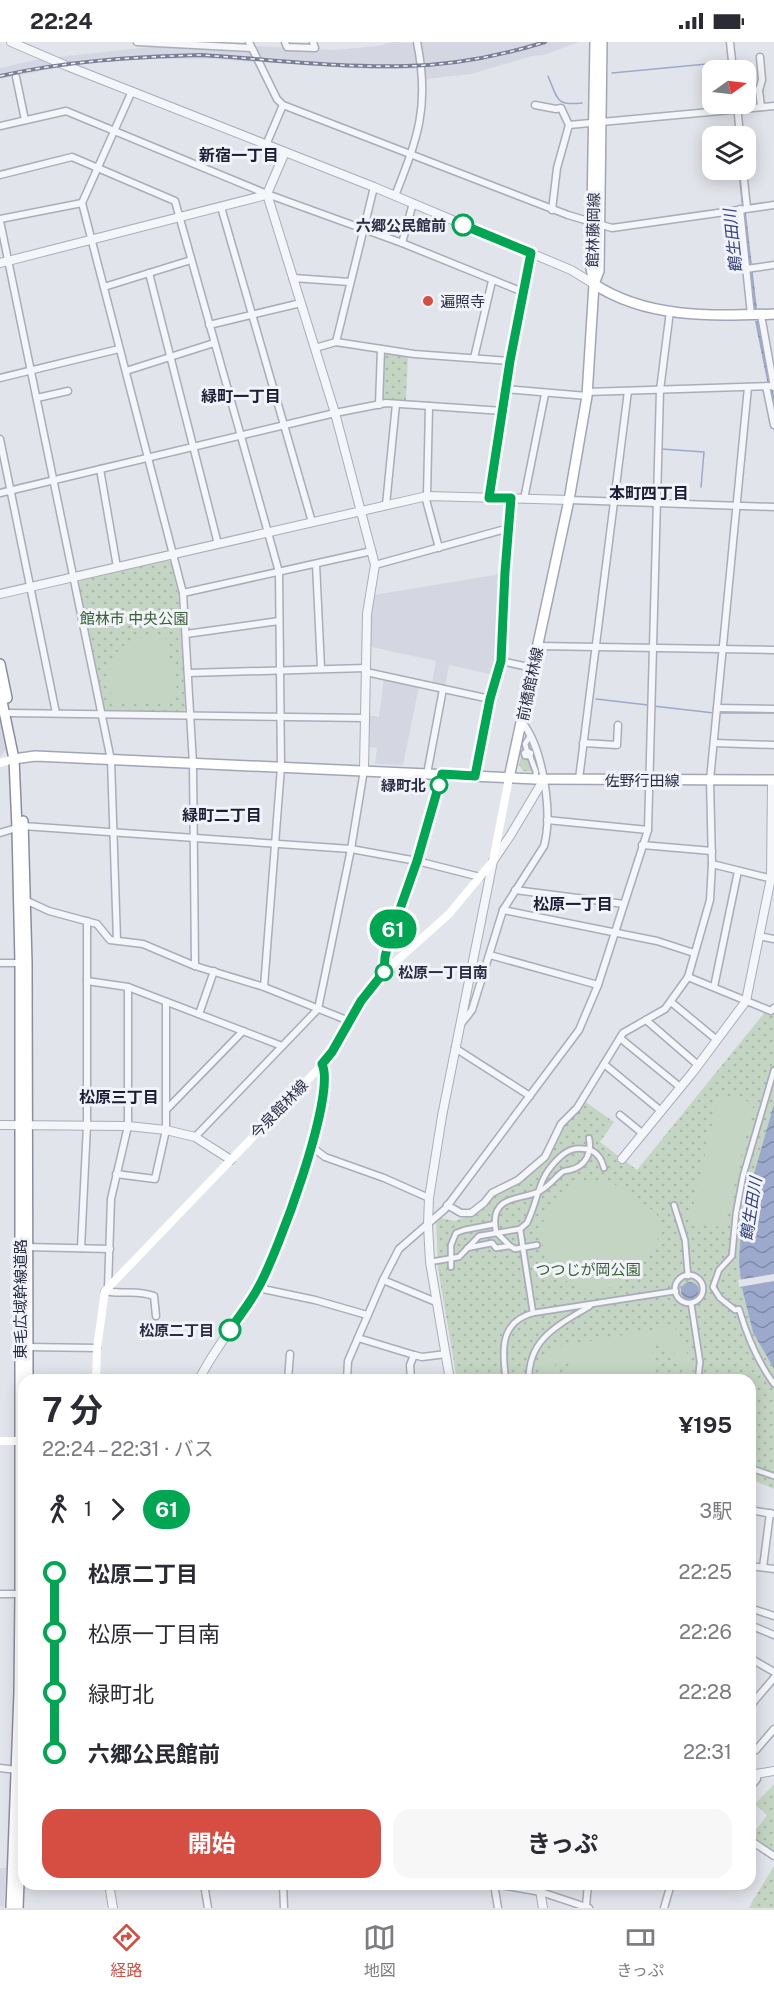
<!DOCTYPE html>
<html lang="ja">
<head>
<meta charset="utf-8">
<style>
  :root { --surface:#fff; --page:#f7f7f7; --text:#2b2b33; --muted:#7c7c81; --line:#e1e1e2; --accent:#d64d42 }
  body { margin:0; font-family:"Public Sans","Noto Sans JP",sans-serif; background:var(--page); color:var(--text); height:100vh; display:flex; flex-direction:column; font-size:22px; white-space:nowrap }
  * { box-sizing:border-box; margin:0 }
  p { font-size:20px; color:var(--muted) }
  .icon { flex:none; width:33px; height:33px; fill:none; stroke:currentColor; stroke-width:2; stroke-linecap:round; stroke-linejoin:round }
  .map { position:relative; flex:1; overflow:hidden }
  .side { position:absolute; left:18px; top:1332px; width:738px; height:516px; display:flex; flex-direction:column; background:var(--surface); border-radius:18px; box-shadow:0 3px 15px #0003 }
  .side>* { flex:none }
  .badge { padding:0 12px; border-radius:20px; font-size:21px; line-height:39px }
  .needle { width:39px; rotate:76deg }
  .fabs { position:absolute; left:702px; top:18px; display:grid; gap:12px }
  .fabs a { display:grid; place-items:center; width:54px; height:54px; border-radius:12px; background:var(--surface); box-shadow:0 3px 15px #0003; font-size:30px }
  .map>.badge { position:absolute; translate:-50% -50%; box-shadow:0 0 0 3px #fff }
  .legs { display:flex; align-items:center; gap:9px; height:66px; padding:0 24px; font-size:20px }
  .legs p { margin-inline-start:auto }
  .summary { display:flex; align-items:center; justify-content:space-between; height:102px; padding:0 24px }
  h1 { font-size:33px; font-weight:700; line-height:45px }
  .action { display:flex; gap:12px; margin-top:auto; padding:12px 24px }
  .action a { flex:1; height:69px; border-radius:18px; background:var(--accent); color:#fff; font-size:24px; font-weight:700; line-height:69px; text-align:center }
  .action a+a { background:var(--page); color:var(--text) }
  ul { padding:0 24px; list-style:none }
  li { display:flex; align-items:center; gap:21px; height:60px; font-size:22px }
  li i { display:grid; place-items:center; width:9px; height:100%; margin:0 8px; background:currentColor }
  li i::after { content:''; width:15px; height:15px; margin:-8px; border:4px solid; border-radius:50%; background:var(--surface) }
  li p { margin-inline-start:auto }
  li:first-child i { background:linear-gradient(#0000 50%,currentColor 0) }
  li:last-child i { background:linear-gradient(currentColor 50%,#0000 0) }
  .status { display:flex; justify-content:space-between; align-items:center; height:42px; padding:0 30px; background:var(--surface); direction:ltr }
  .status svg { height:16px; fill:currentColor }
  .dock { display:flex; justify-content:space-around; align-items:center; height:84px; border-top:2px solid var(--line); background:var(--surface); font-size:16px; color:var(--muted) }
  .dock a { display:grid; justify-items:center; gap:3px }
  .dock .selected { color:var(--accent) }
  .map>svg:first-child { display:block }
</style>
</head>
<body>
<div class="status"><b>22:24</b><svg viewBox="0 0 49 12"><path d="M0 12V9h3v3zM5 12V6h3v6zM10 12V3h3v9zM15 12V0h3v12zM26 1h20v11H26zM47 4h2v5h-2z"/></svg></div>
<div class="map">
<svg width="774" height="1866" viewBox="0 0 774 1866">
  <defs>
    <pattern id="park-dots" width="8" height="8" patternUnits="userSpaceOnUse" patternTransform="scale(1.5)"><rect width="8" height="8" fill="#c4d6c3"/><path d="M2 2h.1M6 6h.1" fill="none" stroke="#a8b8a9" stroke-width="1.8" stroke-linecap="round"/></pattern>
    <pattern id="water-waves" width="16" height="10" patternUnits="userSpaceOnUse" patternTransform="scale(1.5)"><rect width="16" height="10" fill="#9ca9cd"/><path d="M0 5q4-4 8 0t8 0" fill="none" stroke="#7f8aa8"/></pattern>
  </defs>
  <rect width="100%" height="100%" fill="#e2e4eb"/>
  <g fill="#d4d6e1">
    <path d="M394 0 414 1 419 27H366L260 20 253 4 335 8 377 4Z"/>
    <path d="M419 0H579L544 13 532 14 471 32 426 37Z"/>
    <path d="M150 5 249 8 255 20 213 17H152L95 20 75 24 58 15Z"/>
    <path d="M41 17 61 25 0 37V26Z"/>
    <path d="M501 532 502 534 498 619 494 633 449 623 445 644 432 641 436 619 371 605V564L374 553Z"/>
    <path d="M384 636 419 644 403 723 375 722 377 706 368 705V673L379 675Z"/>
    <path d="M0 673 7 707 0 715Z"/>
    <path d="M0 1826H6L4 1865 0 1864Z"/>
  </g>
  <g fill="url(#park-dots)">
    <path d="M383 310 408 313 406 360 382 358Z"/>
    <path d="M167 518 171 520 180 560 185 667 183 670 104 668 78 542 81 538Z"/>
    <path d="M526 693 528 694 540 730 523 729 519 723Z"/>
    <path d="M774 965V1447L750 1437V1338H457L438 1227 436 1178 441 1176 455 1179 470 1173 494 1153 537 1126 563 1083 584 1059 614 1080 600 1100 637 1128 765 970Z"/>
    <path d="M774 1742V1812L750 1796 767 1773 755 1762Z"/>
    <path d="M774 1824V1866H749L752 1860Z"/>
  </g>
  <g fill="#c4d6c3">
    <path d="M160 593 166 597 168 625 175 626 177 653 168 662H157L149 660V658L112 663C106 618 109 599 160 593Z"/>
    <path d="M719 1052 754 1061 724 1186 690 1178Z"/>
    <path d="M590 1138 611 1140 655 1170 662 1182C662 1197 648 1210 639 1221 635 1227 630 1235 624 1239 616 1245 603 1248 593 1247 527 1243 524 1148 590 1138Z"/>
    <path d="M675 1284C679 1305 695 1314 693 1338H682C685 1318 672 1302 651 1301L656 1338H573L569 1314 555 1323 548 1338H537L541 1322 551 1306Z"/>
  </g>
  <g fill="url(#water-waves)">
    <path d="M738 128H741L757 267H753Z"/>
    <path d="M755 279H759L774 354V373Z"/>
    <path d="M774 1062V1327L753 1290 742 1246 739 1220 742 1174Z"/>
    <circle cx="690" cy="1249" r="9"/>
  </g>
  <path fill="#e2e4eb" d="M774 1232V1239L739 1245 738 1238Z"/>
  <g fill="none" stroke-linecap="round" stroke-linejoin="round">
    <g stroke="#9ca9cd" stroke-width="1.5">
      <path d="M612 31 728 20"/>
      <path d="M548 34C558 57 555 64 582 61"/>
      <path d="M661 407 704 410 701 445"/>
      <path d="M596 657 648 663"/>
      <path d="M653 664 714 671"/>
      <path d="M719 671H774"/>
    </g>
    <defs>
      <g id="pedestrian">
        <path d="M527 709 524 711 525 714H530L531 711 527 709 525 702 530 694"/>
        <path d="M530 714 536 730 535 737"/>
        <path d="M774 1028 743 1134 736 1171 732 1214 719 1228 713 1245 720 1256 735 1268 739 1267C747 1294 757 1319 774 1342"/>
        <path d="M674 1163 685 1198 688 1234"/>
        <path d="M495 1182 496 1190 510 1204"/>
        <path d="M520 1187 533 1271"/>
        <path d="M467 1206 492 1201 496 1206 510 1204 515 1207 537 1203"/>
        <path d="M430 1220 459 1215 479 1194 520 1187 527 1181C540 1155 536 1137 560 1115 568 1108 575 1105 586 1107 597 1109 601 1116 604 1126"/>
        <path d="M451 1225V1203L456 1191 464 1188 495 1182C493 1152 524 1158 540 1149 549 1144 554 1137 561 1131 564 1128 566 1129 570 1128 586 1124 592 1111 589 1096"/>
        <circle cx="689" cy="1247" r="14"/>
        <path d="M691 1261 700 1320 698 1338"/>
        <path d="M506 1338C502 1310 499 1280 533 1271L676 1249"/>
        <path d="M529 1338C528 1296 559 1283 590 1264"/>
        <path d="M750 1426 774 1434"/>
      </g>
      <g id="minor">
        <path d="M137 0 251 6"/>
        <path d="M249 0 277 57 283 63 568 173 612 186 774 163"/>
        <path d="M285 0 287 5 315 6 313 0"/>
        <path d="M730 0 733 28"/>
        <path d="M760 15 762 38 759 48 761 65"/>
        <path d="M16 35 25 78"/>
        <path d="M132 49 82 161 183 551 193 722 195 924"/>
        <path d="M746 49 759 48"/>
        <path d="M737 62 740 94"/>
        <path d="M535 63 556 67 561 66 569 83 557 126 552 168"/>
        <path d="M569 83 774 64"/>
        <path d="M0 84 66 69 267 152 402 201 523 250"/>
        <path d="M266 103 283 63"/>
        <path d="M743 128 747 166"/>
        <path d="M0 133 72 115 175 159 279 530 281 725 264 945"/>
        <path d="M395 154C418 95 430 64 417 0"/>
        <path d="M221 165 312 480"/>
        <path d="M740 167 751 273"/>
        <path d="M0 177 82 161"/>
        <path d="M0 179 111 718 117 898"/>
        <path d="M402 201 413 161"/>
        <path d="M746 227 774 223"/>
        <path d="M149 231 218 502"/>
        <path d="M293 236 350 240"/>
        <path d="M104 245 191 218"/>
        <path d="M761 273 774 345"/>
        <path d="M209 283 301 261"/>
        <path d="M336 300 374 145"/>
        <path d="M315 306 336 300 414 312 510 319"/>
        <path d="M474 316 492 239"/>
        <path d="M126 329 214 301"/>
        <path d="M0 336 119 307"/>
        <path d="M766 344 774 383"/>
        <path d="M505 347 587 354"/>
        <path d="M587 350 774 344"/>
        <path d="M37 356 68 349"/>
        <path d="M379 363 381 307"/>
        <path d="M0 397 56 671"/>
        <path d="M100 427 117 525"/>
        <path d="M0 451 335 371 386 361 503 369"/>
        <path d="M425 454 439 506"/>
        <path d="M427 454 429 364"/>
        <path d="M489 455 510 319 531 211"/>
        <path d="M524 457 545 352"/>
        <path d="M569 458 774 465"/>
        <path d="M386 463 396 362"/>
        <path d="M316 522 321 626"/>
        <path d="M375 523 509 486"/>
        <path d="M183 551 372 509"/>
        <path d="M186 592 279 579"/>
        <path d="M538 604 774 608"/>
        <path d="M501 619 533 626"/>
        <path d="M366 630 490 657"/>
        <path d="M188 631 366 626"/>
        <path d="M717 666 774 667"/>
        <path d="M10 671 365 676"/>
        <path d="M583 701 617 703 618 683"/>
        <path d="M714 701 774 703"/>
        <path d="M427 732 443 647"/>
        <path d="M475 734 490 657 501 619 505 530 511 456"/>
        <path d="M579 737 628 349"/>
        <path d="M547 778 648 788"/>
        <path d="M0 791 23 784 351 807 417 819 480 835"/>
        <path d="M642 803 712 809"/>
        <path d="M712 822 773 837"/>
        <path d="M515 848 624 862"/>
        <path d="M25 858 49 869 97 882 110 898 143 902 195 924 264 945 349 979"/>
        <path d="M503 868 657 899 694 911"/>
        <path d="M759 894 774 897"/>
        <path d="M490 913 598 943"/>
        <path d="M0 921H20"/>
        <path d="M384 930C384 894 404 856 416 822 426 793 433 762 442 732"/>
        <path d="M688 935 771 969 774 966"/>
        <path d="M87 939 128 945 282 1004"/>
        <path d="M714 945 738 829"/>
        <path d="M671 960 717 998"/>
        <path d="M199 972 214 929"/>
        <path d="M646 978 698 1023"/>
        <path d="M461 982 472 968 503 868 544 804C553 771 543 706 522 680"/>
        <path d="M620 996 680 1045"/>
        <path d="M455 1006 530 1054"/>
        <path d="M604 1022 661 1069"/>
        <path d="M167 1067 243 989"/>
        <path d="M620 1073 642 1091"/>
        <path d="M195 1095 318 967 351 807 364 728"/>
        <path d="M312 1105 325 1115 384 1136 429 1156"/>
        <path d="M116 1132 155 1137 166 1088V960"/>
        <path d="M447 1163 461 1171H471L484 1161 492 1151 518 1138 545 1115 561 1082 577 1066 623 991 665 967 688 935 710 858 712 822 710 738 748 345"/>
        <path d="M27 1205 110 1207"/>
        <path d="M81 1206 87 1083V879"/>
        <path d="M383 1238 436 1260"/>
        <path d="M108 1246 111 1157 128 1084V945"/>
        <path d="M258 1246 315 1258 367 1273"/>
        <path d="M105 1249C123 1253 135 1247 154 1254L156 1274"/>
        <path d="M358 1296 414 1313"/>
        <path d="M28 1305 97 1306"/>
        <path d="M288 1338 290 1312"/>
        <path d="M347 1338 348 1319 383 1238 399 1207 445 1167 579 988 598 943 648 788 660 348 670 269"/>
        <path d="M411 1338 410 1323 414 1313 422 1315 446 1312"/>
        <path d="M750 1468 773 1472"/>
        <path d="M750 1524 774 1527"/>
        <path d="M763 1525 770 1471"/>
        <path d="M0 1552H23"/>
        <path d="M750 1566 774 1574"/>
        <path d="M750 1583 774 1593"/>
        <path d="M750 1616 774 1630"/>
        <path d="M750 1664 774 1636"/>
        <path d="M750 1704 756 1708 774 1687"/>
        <path d="M0 1726 17 1728"/>
        <path d="M750 1746 757 1737V1733"/>
        <path d="M750 1798 774 1814"/>
        <path d="M204 1842 208 1866"/>
        <path d="M283 1842 284 1866"/>
        <path d="M494 1842 498 1866"/>
        <path d="M495 1842 541 1850 589 1866"/>
        <path d="M586 1864 588 1842"/>
        <path d="M664 1866 671 1842"/>
      </g>
      <g id="tertiary">
        <path d="M11 0 67 24 374 145 571 228 594 242"/>
        <path d="M267 152 335 371 375 523 367 572 364 728"/>
        <path d="M0 221 262 154 267 152 285 110"/>
        <path d="M0 552 427 454 569 458"/>
        <path d="M0 1083 128 1084 166 1088 195 1095 231 1118"/>
        <path d="M622 1117 693 1030 746 959 771 836 772 738"/>
        <path d="M199 1338C215 1304 241 1277 259 1245 277 1212 337 1053 323 1022"/>
        <path d="M450 1338 430 1220 428 1183 429 1156 442 1074 493 819 510 794 544 737"/>
        <path d="M750 1733 774 1729"/>
        <path d="M109 1842 113 1866"/>
        <path d="M539 1842 543 1866"/>
      </g>
      <g id="primary">
        <path d="M594 242 599 229 602 0"/>
        <path d="M594 242C647 277 713 274 774 272"/>
        <path d="M14 717 35 714 535 737 774 738"/>
        <path d="M509 736 569 458 587 354 594 242 591 226 595 0"/>
      </g>
      <g id="trunk">
        <path d="M0 622 7 656"/>
        <path d="M0 650 14 717 17 786 20 921V1552L19 1651 11 1866"/>
        <path d="M23 779 27 921 28 1338"/>
        <path d="M18 1866 24 1712"/>
      </g>
    </defs>
    <use href="#pedestrian" stroke="#aaadb9" stroke-width="8"/>
    <use href="#minor" stroke="#aaadb9" stroke-width="9"/>
    <use href="#tertiary" stroke="#aaadb9" stroke-width="10"/>
    <use href="#primary" stroke="#a1a5b8" stroke-width="12"/>
    <use href="#trunk" stroke="#898da3" stroke-width="12"/>
    <use href="#pedestrian" stroke="#f5f6f9" stroke-width="4.5"/>
    <use href="#minor" stroke="#f5f6f9" stroke-width="6"/>
    <use href="#tertiary" stroke="#f5f6f9" stroke-width="8"/>
    <g stroke="#fff" stroke-width="8">
      <path d="M0 721 14 717"/>
      <path d="M96 1338 97 1306 105 1249 323 1022 372 944 384 930 449 872 493 819 509 736"/>
      <path d="M0 1399H24"/>
    </g>
    <use href="#primary" stroke="#fff" stroke-width="9"/>
    <use href="#trunk" stroke="#fff" stroke-width="9"/>
    <defs>
      <path id="rail" d="M0 34C66 19 132 15 200 13 268 17 337 26 406 24 453 23 500 14 545 0"/>
    </defs>
    <use href="#rail" stroke="#7b7f96" stroke-width="4"/>
    <use href="#rail" stroke="#f2f3f8" stroke-width="1.5" stroke-dasharray="4.5" stroke-linecap="butt"/>
  </g>
  <g fill="none" stroke-linecap="round" stroke-linejoin="round">
    <defs>
      <path id="line-1" d="M230 1288C239 1274 250 1261 258 1246 277 1213 337 1053 322 1022L332 1010 361 959 384 930 385 915 389 898 417 819 442 732 475 734 490 657 501 619 505 530 511 456H489L510 319 531 211 463 183"/>
    </defs>
    <use href="#line-1" stroke="#fff" stroke-width="14"/>
    <use href="#line-1" stroke="#00a651" stroke-width="9"/>
  </g>
  <g fill="#fff" stroke="#00a651" stroke-width="3">
    <circle cx="463" cy="183" r="10"/>
    <circle cx="439" cy="743" r="8"/>
    <circle cx="384" cy="930" r="8"/>
    <circle cx="230" cy="1288" r="10"/>
  </g>
  <circle fill="#d64d42" stroke="#f2f3f8" stroke-width="2" cx="428" cy="259" r="6"/>
  <g text-anchor="middle" dominant-baseline="central" stroke-width="6" stroke-linejoin="round" paint-order="stroke">
    <g font-size="15" font-weight="bold" fill="#292d45" stroke="#f2f3f8" text-anchor="end">
      <text x="446" y="183">六郷公民館前</text>
      <text x="426" y="743">緑町北</text>
      <text x="398" y="930" text-anchor="start">松原一丁目南</text>
      <text x="214" y="1288">松原二丁目</text>
    </g>
    <g font-size="15" fill="#292d45" stroke="#f2f3f8">
      <text transform="translate(593 188) rotate(-89)">館林藤岡線</text>
      <text transform="translate(530 642) rotate(-78)">前橋館林線</text>
      <text x="642" y="738">佐野行田線</text>
      <text transform="translate(279 1067) rotate(-46)">今泉館林線</text>
      <text transform="translate(20 1257) rotate(-90)">東毛広域幹線道路</text>
    </g>
    <g font-size="15" fill="#292d45" stroke="#f2f3f8" text-anchor="start">
      <text x="440" y="259">遍照寺</text>
    </g>
    <g font-size="15" fill="#366137" stroke="#f2f3f8">
      <text x="134" y="576">館林市 中央公園</text>
      <text x="588" y="1227">つつじが岡公園</text>
    </g>
    <g font-size="16" font-weight="bold" fill="#1b1e35" stroke="#f2f3f8">
      <text x="239" y="113">新宿一丁目</text>
      <text x="241" y="354">緑町一丁目</text>
      <text x="649" y="451">本町四丁目</text>
      <text x="222" y="773">緑町二丁目</text>
      <text x="573" y="862">松原一丁目</text>
      <text x="119" y="1055">松原三丁目</text>
    </g>
    <g font-size="16" font-style="italic" fill="#31417b" stroke="#f2f3f8">
      <text transform="translate(733 199) rotate(-96)">鶴生田川</text>
      <text transform="translate(751 1167) rotate(-81)">鶴生田川</text>
    </g>
  </g>
</svg>
<div class="fabs">
<a><svg class="needle" viewBox="-14 -14 28 28"><path d="M0-13l5 13h-10z" fill="#e53935"/><path d="M0 13l5-13h-10z" fill="#7c7c81"/></svg></a>
<a><svg class="icon" aria-label="layers" viewBox="0 0 24 24"><path d="M12 4l9 5-9 5-9-5zM3 14l9 5 9-5"/></svg></a>
</div>
<b class="badge" style="left:393px;top:887px;background:#00a651;color:#fff">61</b>
<section class="side">
<div class="summary"><div><h1>7 分</h1><p>22:24 – 22:31 · バス</p></div><b>¥195</b></div>
<div class="legs"><svg class="icon" aria-label="walk" viewBox="0 0 24 24"><circle cx="13" cy="4" r="2"/><path d="M13 8l-2 6 4 7M11 14l-3 7M7 12l3-4h3l4 4"/></svg>1<svg class="icon" aria-label="forward" viewBox="0 0 24 24"><path d="M9 5l7 7-7 7"/></svg><b class="badge" style="background:#00a651;color:#fff">61</b><p>3駅</p></div>
<ul>
<li><i style="color:#00a651"></i><b>松原二丁目</b><p>22:25</p></li>
<li><i style="color:#00a651"></i><span>松原一丁目南</span><p>22:26</p></li>
<li><i style="color:#00a651"></i><span>緑町北</span><p>22:28</p></li>
<li><i style="color:#00a651"></i><b>六郷公民館前</b><p>22:31</p></li>
</ul>
<div class="action"><a>開始</a><a>きっぷ</a></div>
</section>
</div>
<nav class="dock">
<a class="selected"><svg class="icon" aria-label="directions" viewBox="0 0 24 24"><path d="M12 3l9 9-9 9-9-9zM9 14v-3h6M13 9l2 2-2 2"/></svg>経路</a>
<a><svg class="icon" aria-label="map" viewBox="0 0 24 24"><path d="M3 6l6-2 6 2 6-2v14l-6 2-6-2-6 2zM9 4v14M15 6v14"/></svg>地図</a>
<a><svg class="icon" aria-label="tickets" viewBox="0 0 24 24"><path d="M3 7h18v10H3zM15 7v10"/></svg>きっぷ</a>
</nav>
</body>
</html>
